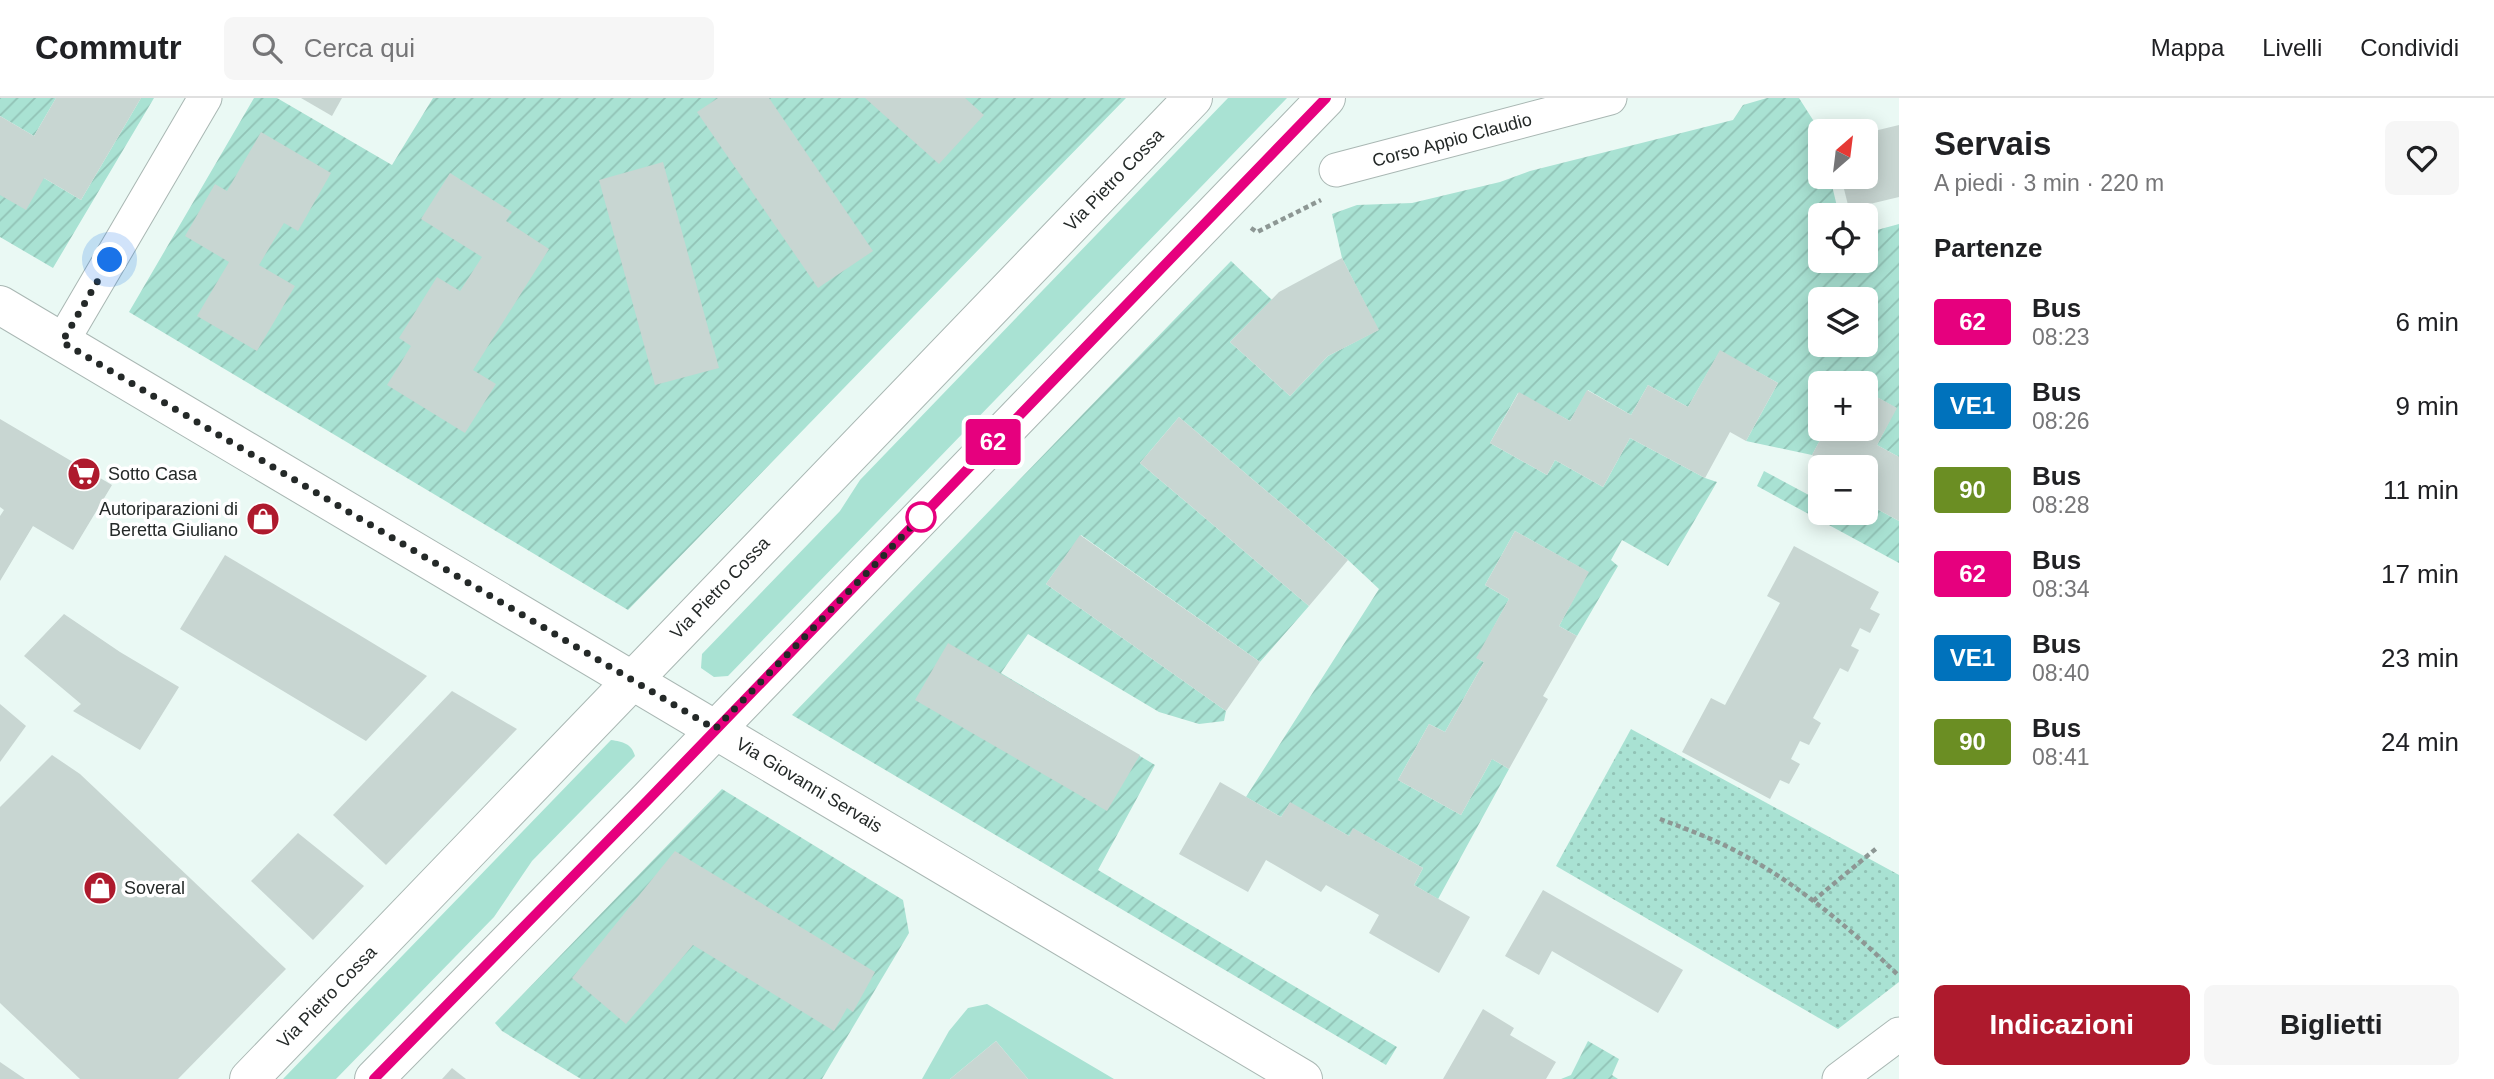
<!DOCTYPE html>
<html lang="it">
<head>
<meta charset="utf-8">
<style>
  :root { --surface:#fff; --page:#f6f6f6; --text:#202124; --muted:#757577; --line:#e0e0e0; --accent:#ae1a2d }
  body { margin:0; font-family:Arial,sans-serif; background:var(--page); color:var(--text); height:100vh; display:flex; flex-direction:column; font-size:26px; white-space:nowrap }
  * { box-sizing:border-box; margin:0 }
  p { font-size:23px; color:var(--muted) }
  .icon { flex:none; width:38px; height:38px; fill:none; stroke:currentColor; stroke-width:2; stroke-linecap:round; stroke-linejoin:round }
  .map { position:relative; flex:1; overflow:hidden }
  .details { display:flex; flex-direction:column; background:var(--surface); width:595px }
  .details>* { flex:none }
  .badge { padding:0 14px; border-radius:5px; font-size:24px; line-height:46px }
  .needle { width:46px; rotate:28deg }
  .controls { position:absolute; left:1808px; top:21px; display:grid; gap:14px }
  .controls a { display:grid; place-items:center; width:70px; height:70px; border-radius:10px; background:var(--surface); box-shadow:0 4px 18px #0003; font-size:35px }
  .you { position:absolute; width:35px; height:35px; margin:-18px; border:5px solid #fff; border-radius:50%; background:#1a73e8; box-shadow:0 0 0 10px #1a73e833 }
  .map>.badge { position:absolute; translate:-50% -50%; box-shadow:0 0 0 4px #fff }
  h2 { padding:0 35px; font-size:26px; line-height:63px }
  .round { display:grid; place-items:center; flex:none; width:74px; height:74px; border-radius:10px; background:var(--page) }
  .head { display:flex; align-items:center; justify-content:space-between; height:119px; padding:0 35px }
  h1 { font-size:33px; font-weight:800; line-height:52px }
  .action { display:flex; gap:14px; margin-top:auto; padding:14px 35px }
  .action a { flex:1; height:80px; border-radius:10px; background:var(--accent); color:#fff; font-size:28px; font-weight:800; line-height:80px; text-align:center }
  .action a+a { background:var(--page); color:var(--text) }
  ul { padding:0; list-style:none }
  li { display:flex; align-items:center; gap:21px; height:84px; padding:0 35px }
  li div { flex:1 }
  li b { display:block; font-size:26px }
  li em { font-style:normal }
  li .badge { min-width:77px; font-weight:700; text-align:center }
  header { display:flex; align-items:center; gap:42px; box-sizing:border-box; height:98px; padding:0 35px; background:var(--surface); border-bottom:2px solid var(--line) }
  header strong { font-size:33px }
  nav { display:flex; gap:38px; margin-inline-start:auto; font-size:24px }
  .search { width:490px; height:63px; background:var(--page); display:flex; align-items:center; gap:18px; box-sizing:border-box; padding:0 24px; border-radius:10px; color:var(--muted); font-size:26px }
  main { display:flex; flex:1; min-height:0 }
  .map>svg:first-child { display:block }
</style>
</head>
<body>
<header>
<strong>Commutr</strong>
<div class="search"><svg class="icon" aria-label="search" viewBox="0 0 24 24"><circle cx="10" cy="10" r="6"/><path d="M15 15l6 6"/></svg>Cerca qui</div>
<nav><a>Mappa</a><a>Livelli</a><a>Condividi</a></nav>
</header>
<main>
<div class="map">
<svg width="1899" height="981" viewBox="0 0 1899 981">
  <defs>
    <pattern id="park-dots" width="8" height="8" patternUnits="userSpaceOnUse" patternTransform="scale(1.75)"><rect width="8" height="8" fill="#a9e2d3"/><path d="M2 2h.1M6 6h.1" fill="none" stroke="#91c2b5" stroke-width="1.8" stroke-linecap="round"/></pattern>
    <pattern id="garden-furrows" width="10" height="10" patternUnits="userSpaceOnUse" patternTransform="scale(1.75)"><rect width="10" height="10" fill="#a9e2d3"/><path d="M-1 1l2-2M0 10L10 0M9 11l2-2" fill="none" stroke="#91c2b5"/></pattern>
  </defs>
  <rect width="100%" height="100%" fill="#eaf9f4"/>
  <g fill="#a9e2d3">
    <path d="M1228 0H1287L728 578 714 579 701 570 702 556 840 413 860 382Z"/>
    <path d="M611 642C623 644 631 645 635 658L532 763 494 819 336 981H283Z"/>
    <path d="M987 906 1114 981H1028L996 943 950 981H922L949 933 968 910Z"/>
  </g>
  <path fill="url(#park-dots)" d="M1631 631 1899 777V884L1838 931 1556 768Z"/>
  <g fill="url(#garden-furrows)" fill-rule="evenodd">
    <path d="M0 0H56L34 38 0 18Z"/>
    <path d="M141 0H154L53 170 0 139V97L44 80 81 102Z"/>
    <path d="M254 0H277L392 67 433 0H1126L628 512 129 214Z"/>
    <path d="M1767 0H1799L1820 33V79H1830L1839 117H1820V163H1866V135L1899 126V359L1877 347 1896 310 1866 293V285H1820V331H1826L1812 357 1746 343 1778 285 1720 253 1688 309 1648 287 1631 317 1588 292 1570 323 1518 295 1490 345 1547 377 1555 362 1603 389 1630 340 1705 380 1717 384 1668 468 1622 442 1611 462 1618 468 1577 538 1559 528 1588 474 1515 433 1485 487 1509 501 1477 560 1484 564 1445 634 1429 626 1398 682 1461 717 1492 661 1509 671 1438 801 1414 787 1423 770 1354 731 1349 738 1290 705 1281 719 1246 699 1379 491 1348 462 1179 319 1140 365 1309 508 1260 564 1081 437 1046 486 1226 613 1224 623 1199 626 1159 614 1028 536 1001 575 1155 667 1098 772 1397 949 1386 967 792 617 1231 163 1272 202 1230 244 1290 298 1328 258 1378 232 1342 160 1332 116 1357 107 1412 105 1500 84 1530 73 1733 22 1743 7ZM1820 201H1866V247H1820Z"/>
    <path d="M1764 373 1820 403V415H1866V405L1899 423V465L1757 388Z"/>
    <path d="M722 691 903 802 909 835 822 981H581L502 933 495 925Z"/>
    <path d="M1588 943 1619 961 1612 977 1618 981H1561L1571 977Z"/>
  </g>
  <g fill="#c8d6d2">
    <path d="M56 0H141L81 102 44 80 26 112 0 97V18L34 38Z"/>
    <path d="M301 0H342L332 18Z"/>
    <path d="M718 0H769L873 153 818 190 697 14Z"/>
    <path d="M865 0H965L984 17 939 66Z"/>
    <path d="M1899 27V99L1849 111 1841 79H1866V35Z"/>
    <path d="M261 34 331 75 298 133 284 125 259 167 295 188 257 253 197 218 229 164 185 138 215 86 227 93Z"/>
    <path d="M663 64 719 270 655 287 599 82Z"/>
    <path d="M450 75 512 114 506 123 549 151 473 272 496 286 465 335 387 287 411 248 399 240 437 179 460 193 482 159 421 121Z"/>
    <path d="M1342 160 1379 232 1328 258 1290 298 1230 244 1279 194Z"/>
    <path d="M1720 252 1778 285 1746 343 1730 334 1705 380 1630 340 1603 389 1555 362 1547 377 1490 345 1519 294 1570 323 1587 292 1631 317 1648 287 1688 309Z"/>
    <path d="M1866 293 1897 310 1877 347 1899 359V423L1866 405V369H1835L1812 357 1826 331H1866Z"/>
    <path d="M1179 319 1348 462 1309 508 1140 365Z"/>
    <path d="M0 321 112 387 73 452 33 428 0 483V418L4 412 0 409Z"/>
    <path d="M1515 433 1589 474 1559 528 1577 538 1543 598 1548 601 1509 671 1492 661 1461 717 1398 682 1429 626 1445 634 1484 564 1476 560 1509 501 1485 487Z"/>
    <path d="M1080 437 1260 564 1226 613 1046 486Z"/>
    <path d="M1794 448 1879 494 1870 511 1880 516 1870 535 1860 530 1851 548 1859 552 1848 574 1840 570 1813 620 1821 625 1809 647 1800 643 1791 661 1800 666 1789 686 1780 682 1770 701 1682 654 1711 600 1725 607 1780 505 1767 498Z"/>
    <path d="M225 457 356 535 427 578 366 643 180 531Z"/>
    <path d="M64 516 120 554 179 589 140 652 73 613 81 606 24 558Z"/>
    <path d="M948 545 1140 657 1107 713 915 602Z"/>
    <path d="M452 593 517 631 386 767 333 717Z"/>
    <path d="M0 606 26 628 0 664Z"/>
    <path d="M52 657 80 676 286 871 178 981H80L0 905V709Z"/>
    <path d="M1220 684 1281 719 1290 704 1349 738 1353 730 1423 770 1414 787 1470 819 1439 875 1369 835 1379 817 1326 787 1321 794 1266 762 1248 794 1179 756Z"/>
    <path d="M298 735 364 788 313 842 251 783Z"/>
    <path d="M675 753 875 874 853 914 847 910 834 933 693 847 626 926 572 880Z"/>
    <path d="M1543 792 1683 872 1658 915 1552 853 1539 877 1505 858Z"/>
    <path d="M1483 911 1514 930 1510 937 1556 964 1546 981H1443Z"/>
    <path d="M996 943 1028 981H950Z"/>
    <path d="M0 964 25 981H0Z"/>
    <path d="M452 970 466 981H442Z"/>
  </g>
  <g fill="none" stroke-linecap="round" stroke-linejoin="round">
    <defs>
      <g id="minor">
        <path d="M1336 72 1610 0"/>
        <path d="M62 244 205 0"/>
        <path d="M1839 981 1899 936"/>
      </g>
      <path id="tertiary" d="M0 207 1303 981"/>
      <g id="secondary">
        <path d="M249 981 1193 0"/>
        <path d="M374 981 648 702 1326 0"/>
      </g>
    </defs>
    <use href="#minor" stroke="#a9b7b3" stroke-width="35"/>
    <use href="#tertiary" stroke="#a9b7b3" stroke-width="40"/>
    <use href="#secondary" stroke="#a9b7b3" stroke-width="40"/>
    <g stroke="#8d9794" stroke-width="4.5" stroke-dasharray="5 3.5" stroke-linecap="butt">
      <path d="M1251 130 1257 134 1321 102"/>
      <path d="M1660 721C1681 729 1703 737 1724 747 1790 779 1848 828 1899 878"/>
      <path d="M1813 803 1878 749"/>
    </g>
    <use href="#minor" stroke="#fff" stroke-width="33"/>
    <use href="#tertiary" stroke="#fff" stroke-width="38"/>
    <use href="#secondary" stroke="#fff" stroke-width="38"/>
  </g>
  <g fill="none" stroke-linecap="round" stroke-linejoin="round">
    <defs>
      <path id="line" d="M374 981 648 702 1326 0"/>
    </defs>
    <use href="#line" stroke="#fff" stroke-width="16"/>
    <use href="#line" stroke="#e6007e" stroke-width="10"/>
    <path stroke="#242928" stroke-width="7" stroke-dasharray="0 12.6" d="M110 162 62 244 715 631 924 416 921 419"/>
  </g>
  <defs>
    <symbol id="supermarket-disc" viewBox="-11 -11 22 22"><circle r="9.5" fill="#ae1a2d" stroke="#fff"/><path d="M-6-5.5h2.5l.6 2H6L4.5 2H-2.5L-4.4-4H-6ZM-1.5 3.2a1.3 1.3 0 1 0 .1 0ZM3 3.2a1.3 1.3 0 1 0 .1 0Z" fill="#fff"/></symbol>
    <symbol id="shop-disc" viewBox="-11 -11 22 22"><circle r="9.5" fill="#ae1a2d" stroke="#fff"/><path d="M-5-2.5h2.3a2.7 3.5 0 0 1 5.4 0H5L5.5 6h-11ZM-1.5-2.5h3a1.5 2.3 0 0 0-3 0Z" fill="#fff"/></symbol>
  </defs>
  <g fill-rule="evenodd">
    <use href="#supermarket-disc" x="65" y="357" width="38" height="38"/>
    <use href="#shop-disc" x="244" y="402" width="38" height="38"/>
    <use href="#shop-disc" x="81" y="771" width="38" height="38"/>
  </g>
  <circle fill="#fff" stroke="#e6007e" stroke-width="3.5" cx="921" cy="419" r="14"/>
  <g text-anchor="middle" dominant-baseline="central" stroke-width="7" stroke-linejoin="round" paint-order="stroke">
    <g font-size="18" fill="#242928" stroke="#fff">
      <text transform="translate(1452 42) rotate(-15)">Corso Appio Claudio</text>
      <text transform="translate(1114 82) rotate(-46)">Via Pietro Cossa</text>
      <text transform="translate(720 490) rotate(-46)">Via Pietro Cossa</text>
      <text transform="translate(809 687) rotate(31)">Via Giovanni Servais</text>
      <text transform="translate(327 899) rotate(-46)">Via Pietro Cossa</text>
    </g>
    <g font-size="18" fill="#242928" stroke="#fff" text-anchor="start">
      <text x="108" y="376">Sotto Casa</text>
      <text x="238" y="411" text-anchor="end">Autoriparazioni di<tspan x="238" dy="21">Beretta Giuliano</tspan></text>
      <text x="124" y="790">Soveral</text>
    </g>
  </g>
</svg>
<div class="controls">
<a><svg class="needle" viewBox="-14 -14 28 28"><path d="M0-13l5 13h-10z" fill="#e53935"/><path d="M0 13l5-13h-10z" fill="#757577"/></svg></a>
<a><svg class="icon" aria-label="locate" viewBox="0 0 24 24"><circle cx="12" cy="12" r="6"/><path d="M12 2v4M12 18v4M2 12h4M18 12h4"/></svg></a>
<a><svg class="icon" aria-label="layers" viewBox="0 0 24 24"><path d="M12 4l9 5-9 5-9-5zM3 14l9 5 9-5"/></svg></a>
<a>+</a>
<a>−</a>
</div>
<div class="you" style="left:110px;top:162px"></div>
<b class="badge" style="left:993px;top:344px;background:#e6007e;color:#fff">62</b>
</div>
<section class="details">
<div class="head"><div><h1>Servais</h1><p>A piedi · 3 min · 220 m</p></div><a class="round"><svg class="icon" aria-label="heart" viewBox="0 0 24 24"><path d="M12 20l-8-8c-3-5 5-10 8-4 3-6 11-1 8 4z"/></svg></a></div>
<h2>Partenze</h2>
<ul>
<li><span class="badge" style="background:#e6007e;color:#fff">62</span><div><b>Bus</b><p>08:23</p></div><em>6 min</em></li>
<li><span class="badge" style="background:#0072bc;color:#fff">VE1</span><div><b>Bus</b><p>08:26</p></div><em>9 min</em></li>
<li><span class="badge" style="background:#6b8e23;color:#fff">90</span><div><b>Bus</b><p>08:28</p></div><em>11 min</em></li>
<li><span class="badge" style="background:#e6007e;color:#fff">62</span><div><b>Bus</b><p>08:34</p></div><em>17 min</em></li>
<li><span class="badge" style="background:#0072bc;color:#fff">VE1</span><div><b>Bus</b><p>08:40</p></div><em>23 min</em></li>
<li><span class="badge" style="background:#6b8e23;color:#fff">90</span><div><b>Bus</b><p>08:41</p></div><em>24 min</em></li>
</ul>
<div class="action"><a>Indicazioni</a><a>Biglietti</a></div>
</section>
</main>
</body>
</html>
